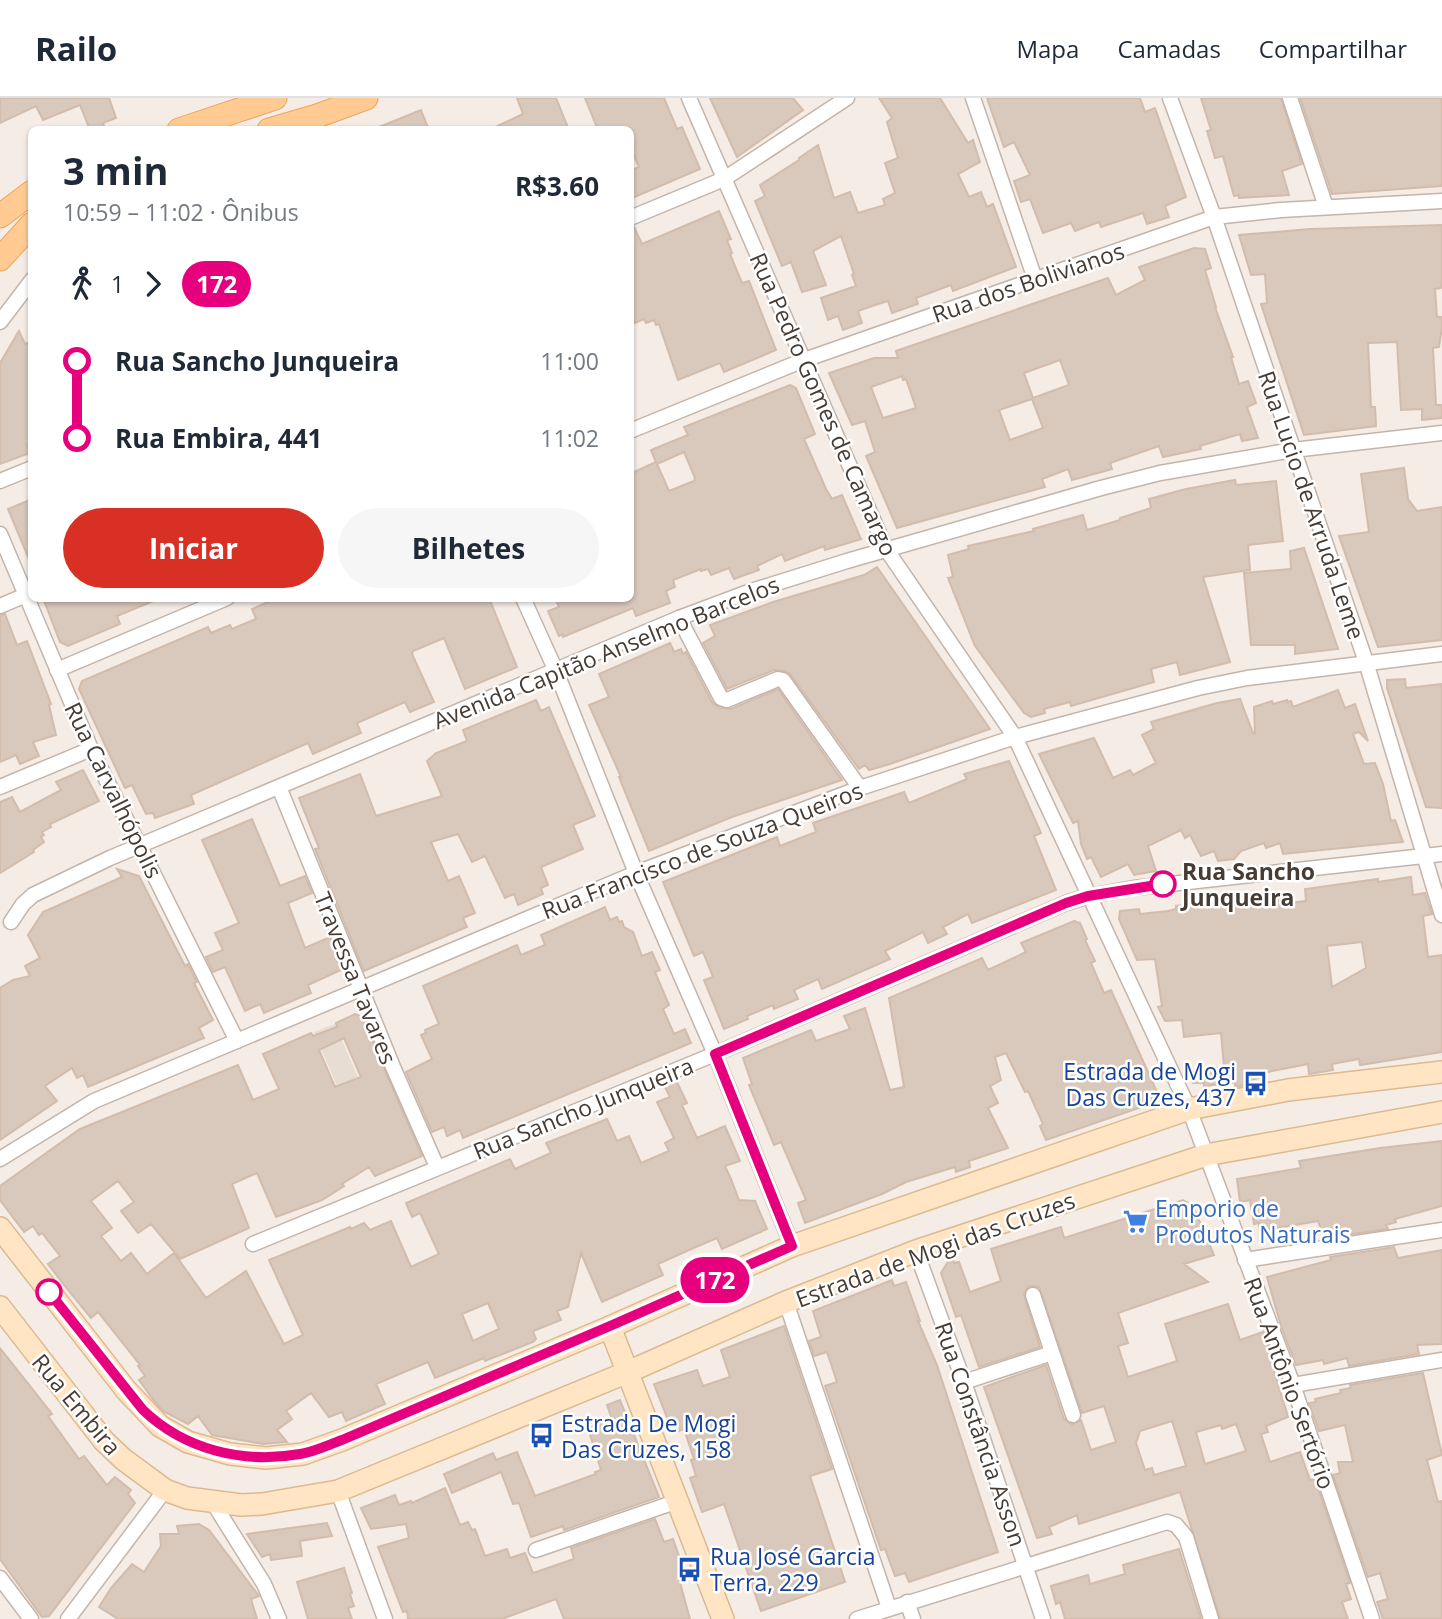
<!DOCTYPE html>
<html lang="pt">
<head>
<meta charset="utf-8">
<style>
  :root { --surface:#fff; --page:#f6f6f7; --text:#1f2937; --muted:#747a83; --line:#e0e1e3; --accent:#d93025 }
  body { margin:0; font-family:"Open Sans",sans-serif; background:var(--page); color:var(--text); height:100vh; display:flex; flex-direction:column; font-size:26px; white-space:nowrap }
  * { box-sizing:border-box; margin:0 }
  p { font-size:23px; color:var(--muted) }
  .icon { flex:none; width:38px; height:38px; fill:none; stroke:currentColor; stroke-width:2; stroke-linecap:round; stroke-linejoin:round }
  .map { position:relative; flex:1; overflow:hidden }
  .side { position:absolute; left:28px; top:28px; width:606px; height:476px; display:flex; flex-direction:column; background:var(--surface); border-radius:10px; box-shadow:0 2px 5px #0004 }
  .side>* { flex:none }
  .badge { padding:0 14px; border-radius:23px; font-size:24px; line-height:46px }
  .map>.badge { position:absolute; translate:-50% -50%; box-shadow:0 0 0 4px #fff }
  .legs { display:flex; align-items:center; gap:10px; height:77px; padding:0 35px; font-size:23px }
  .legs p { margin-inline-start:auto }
  .head { display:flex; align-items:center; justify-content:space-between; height:119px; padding:0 35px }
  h1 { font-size:38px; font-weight:700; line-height:52px }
  .cta { display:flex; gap:14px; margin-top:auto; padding:14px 35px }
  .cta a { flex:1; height:80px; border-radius:42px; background:var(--accent); color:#fff; font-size:28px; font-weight:700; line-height:80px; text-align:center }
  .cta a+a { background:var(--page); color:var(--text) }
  ul { padding:0 35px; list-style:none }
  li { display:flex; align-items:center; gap:24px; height:77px; font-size:26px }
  li i { display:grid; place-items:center; width:10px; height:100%; margin:0 9px; background:currentColor }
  li i::after { content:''; width:18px; height:18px; margin:-9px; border:5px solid; border-radius:50%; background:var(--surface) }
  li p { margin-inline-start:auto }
  li:first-child i { background:linear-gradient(#0000 50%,currentColor 0) }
  li:last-child i { background:linear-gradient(currentColor 50%,#0000 0) }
  header { display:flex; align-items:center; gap:42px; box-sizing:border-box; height:98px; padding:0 35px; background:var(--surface); border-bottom:2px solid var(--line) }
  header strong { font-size:33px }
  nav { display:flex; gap:38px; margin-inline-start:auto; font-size:24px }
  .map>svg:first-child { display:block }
</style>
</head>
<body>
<header>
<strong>Railo</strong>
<nav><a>Mapa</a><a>Camadas</a><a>Compartilhar</a></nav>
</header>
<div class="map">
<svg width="1442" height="1521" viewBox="0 0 1442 1521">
  <rect width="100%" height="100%" fill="#f4ece5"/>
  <path fill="#e8ddd2" d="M335 926 375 1019 354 1028 314 934Z"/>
  <g fill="#d9c8bc" stroke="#d2bcac" stroke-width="2" fill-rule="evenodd">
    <path d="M0 0H109L116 20 103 25 105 32H90L80 7 43 22 36 8 0 25Z"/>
    <path d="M517 0H556L569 32H489L523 16Z"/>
    <path d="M585 0H664L677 31 682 29 700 71 630 101V73L639 69 630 48V32H598Z"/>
    <path d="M710 0H793L803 12 737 59Z"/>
    <path d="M879 0H940L968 45 973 42 980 64 958 76 969 99 981 94 987 109 993 106 1016 169 953 193 951 187 916 200 918 206 892 215 888 203 875 207 858 213 862 225 843 232 838 218 828 222 821 200 856 188 852 177 854 176 841 138 813 153 826 187 802 194 791 164 782 168 755 103 765 98 760 87 799 62V60L818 47 834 100 850 94 858 115 885 107 883 101 895 95 885 65 898 60 887 24 892 20Z"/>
    <path d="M987 0H1140L1145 14 1155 10 1186 99 1165 108 1169 119 1147 126 1143 115 1101 129 1099 124 1075 133 1071 125 1043 135 1030 101 1021 104 1014 83 1030 77 1014 44 1004 49Z"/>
    <path d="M1201 0H1281L1302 66 1282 73 1289 97 1239 100V97L1234 98 1223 58 1215 60 1207 33 1211 32Z"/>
    <path d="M1300 0H1442V88L1332 96Z"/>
    <path d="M421 12 429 32H374V31Z"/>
    <path d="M719 113 731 141 727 142 732 155 730 156 742 185 749 183 776 252 724 274 720 265 678 282 659 226 656 227 654 222 646 225 644 221 635 225 630 214V129H634L642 146Z"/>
    <path d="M1442 127V183L1441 190 1435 191 1437 219H1442V229L1439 249 1433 250 1436 307H1442V320L1422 322V311L1401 312 1397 244 1368 245 1371 309H1375L1376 328 1304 337 1261 206 1267 205 1265 176 1251 177 1239 137 1310 131Z"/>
    <path d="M1194 150 1205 151 1211 170 1205 172 1216 209H1215L1233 259H1231L1239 286 1248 283 1256 305 1247 309 1258 340 1242 343 1240 336 1200 348 1201 351 1163 359 1159 348 1110 365 1112 371 1072 382 1068 371 1042 381 1045 389 897 430 866 358 875 354 865 323 852 327 829 275 874 260H898L896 253 1108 180 1116 197 1145 182 1139 169ZM1060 262 1069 287 1033 300 1024 275ZM902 278 903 282 906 281 916 310 883 320 871 289ZM1032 301 1043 330 1010 342 999 312Z"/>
    <path d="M19 233 25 246 32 243V344L26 347 30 355 0 366V265Z"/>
    <path d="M790 287 796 290 815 336 804 341 826 391 832 401 842 397 861 441 825 452 824 448 785 463 782 456 757 468 759 472 734 481 729 470 711 477 708 471 701 473V471L673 482 675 489 666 493 670 505 636 518 633 510 563 539 562 536 559 538 548 513 559 509 555 500H630V376L656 364 651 352 688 337 684 329ZM684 354 695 380 694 383 669 393 657 366Z"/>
    <path d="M1404 370 1408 401 1417 413 1442 409V542L1378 549 1339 438 1369 434 1361 376Z"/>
    <path d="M1235 382 1236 387 1276 383 1283 443 1248 447 1250 472 1203 479 1230 564 1180 577 1177 564 1151 571 1154 584 1071 608 1070 604 1044 611 1045 615 1031 619 1024 615 975 548 948 480 953 479 948 457 969 451 968 448 1034 433 1033 431 1083 417 1087 432 1120 422V420L1151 410 1149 401 1186 391Z"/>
    <path d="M32 401V466H31L8 411Z"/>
    <path d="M1304 450 1338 551 1295 556V547H1251L1244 475 1291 471 1290 453Z"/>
    <path d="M877 469 990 631 890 666 869 672 865 667 859 671 790 576 785 573 774 572 727 591 703 545 715 538 710 527 773 504 864 477Z"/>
    <path d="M43 500H158V501L117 518 120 526 68 548 60 544Z"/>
    <path d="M277 500H489L517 569 465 591 444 540 413 553 412 556 434 604 410 614 405 604 357 625 361 635 331 648 313 656 308 645 191 697 194 706 155 720 153 715 146 716 132 687 125 690 79 591 82 583 208 529 211 535 230 527 232 531 256 521 252 511Z"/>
    <path d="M5 516 17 547 27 543 51 606 49 607 56 637 33 644 39 658 20 666 16 657 0 664V517Z"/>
    <path d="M670 545 674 554 681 551 683 556 686 554 712 604 718 609 731 611 778 591 842 682 732 719 649 753 619 679H621L589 607 609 599 599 576Z"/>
    <path d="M1405 581 1406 590 1442 586V710L1426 709 1387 590V582Z"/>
    <path d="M1338 592 1345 610 1355 606 1368 643 1359 634 1353 636 1364 666 1375 665 1383 686 1391 723 1395 722 1403 744 1283 756 1280 745 1266 750 1264 745 1241 753 1234 761 1218 763 1214 753 1201 758 1190 737 1185 740 1181 732 1148 748 1156 773 1134 777 1128 766 1101 779 1091 759 1087 761 1081 746 1078 723 1073 725 1039 656 1094 640 1113 680 1130 672 1133 677 1156 665 1142 637 1154 631 1151 624 1217 605 1240 601 1253 635H1255L1254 609 1272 603 1273 606 1287 602V604L1291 603 1293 609Z"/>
    <path d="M536 602 541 613 549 609 595 718 573 727 583 751 541 769 548 787 541 790 543 796 518 807 514 796 505 800 485 758 472 764 458 736 431 744 448 783 459 778 475 815 463 820 467 829 364 873 315 751 319 750 299 700 360 676 376 718 442 698 427 663 436 655 467 643 463 632Z"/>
    <path d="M1009 663 1041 735 1034 738 1056 792 972 825 968 816 943 829 947 836 928 845 923 834 885 853 890 861 822 891 818 881 794 892 798 901 774 911 773 907 747 918 748 921 724 931 704 882 713 879 703 854 694 858 663 784 777 739 780 748 790 744 816 734 813 725 887 700 904 694 909 705 967 681 964 676Z"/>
    <path d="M83 672 99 703 50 726 51 729 42 734 44 737 41 739 44 744 33 752 34 754 0 775V704L12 699 20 714 61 692 56 684Z"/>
    <path d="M252 721 280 788 305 778 312 795 288 805 305 850 330 839 343 871 308 887 311 895 264 915 260 906 245 913 225 869 213 874 206 859 223 852 215 835 239 825 202 742Z"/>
    <path d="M117 771 139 778 185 868 188 866 197 884 194 885 213 922 199 930 204 940 88 989 83 977 77 980 72 970 45 988 57 1003 0 1042V890L13 882 30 878 25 868 40 860 28 837 43 814 122 779Z"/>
    <path d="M1411 779 1413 797 1425 795 1432 816 1423 818 1428 859 1442 857V954L1360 967 1359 961 1332 966 1333 972 1309 976 1308 966 1263 975 1264 979 1249 982V986L1235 989V984L1204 988V985H1193L1187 973 1224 969 1221 935 1184 939 1182 922 1165 923 1158 909 1162 908 1155 861 1137 862 1119 821 1120 813 1139 811 1140 816 1168 813 1176 811V808L1193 806V804L1279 794 1280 806 1306 803 1305 791 1378 781V784ZM1362 844 1366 870 1332 889 1327 848Z"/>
    <path d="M605 809 610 822 617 819 619 824 622 823 624 829 633 834 642 858 652 854 660 872 655 874 669 907 663 911 674 936 685 931 691 945 463 1040 460 1032 447 1038 444 1029 432 1034 406 974 432 961 421 937 426 935 425 932 439 926 423 888 517 847 521 857 545 847 541 837Z"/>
    <path d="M1074 823 1080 825 1087 841 1085 842 1095 863 1091 865 1104 895 1111 892 1129 932 1158 996 1156 1004 1046 1042 1040 1028 1043 1026 1028 993 1025 994 1006 955 995 959 1001 982 990 988 998 1005 988 1010 1008 1050 969 1063 970 1069 956 1074 955 1069 906 1084 882 1096 805 1125 798 1105 806 1102 781 1044 774 1047 749 987 752 986 743 960 811 932 816 943 850 931 844 918 865 910 890 992 904 989 889 900 982 860 988 872 1026 854 1021 845Z"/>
    <path d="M355 916 362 919 422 1058 375 1078 369 1069 342 1086 344 1088 322 1102 276 1119 257 1075 232 1086 249 1130 180 1161 151 1126 138 1135 121 1113 134 1104 118 1083 91 1103 112 1130 101 1138 121 1163 131 1155 147 1176 174 1155 206 1200 246 1173 284 1246 303 1237 269 1162 350 1129 351 1131 364 1125 370 1132 391 1123 411 1169 439 1156 420 1115 412 1119 406 1105 510 1061 515 1071 551 1055 546 1045 607 1021 617 1043 629 1038 641 1065 669 1053 665 1045 674 1040 657 1004 670 999 664 987 676 982 687 1005 682 1007 697 1040 725 1028 740 1063 725 1068 731 1081 739 1102 755 1103 767 1131 722 1151 717 1140 689 1152 658 1166 663 1177 602 1204 581 1155 568 1209 557 1213 561 1222 533 1233 536 1241 533 1244 485 1263 484 1260 435 1280 428 1264 376 1286 385 1306 346 1323 342 1314 329 1319 311 1295 286 1313 292 1321 277 1332 287 1344 263 1346 212 1337 198 1318 188 1326 163 1313 155 1304 139 1282 145 1278 138 1268 140 1267 98 1214 91 1220 64 1187 48 1166 60 1158 42 1135 39 1137 33 1128 24 1134 0 1102V1088L80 1031 238 967 253 1002 279 991 263 956 311 935 313 938 337 929 336 925ZM344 940 361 979 335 989 319 952ZM488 1205 499 1231 473 1243 462 1216Z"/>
    <path d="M1442 1043V1108L1395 1121 1396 1124 1386 1127 1388 1131 1324 1140 1318 1123 1260 1133 1259 1125 1254 1126 1250 1102 1240 1104 1237 1081 1301 1070 1299 1063 1380 1050Z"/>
    <path d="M1183 1102 1193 1108 1214 1157 1184 1166 1208 1184 1118 1215 1128 1245 1118 1248 1128 1279 1177 1263 1165 1226 1228 1206 1240 1242 1263 1234 1277 1272 1274 1273 1288 1319 1266 1328 1268 1334 1261 1336 1270 1364 1300 1354 1310 1382 1315 1381 1350 1485 1346 1486 1351 1501 1342 1504 1348 1521H1220L1180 1394 1079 1426 1077 1417 1049 1429 1052 1436 1037 1440 984 1289 1046 1267 1064 1321 1072 1326 1081 1322 1091 1352 1116 1344 1104 1308 1082 1315 1039 1189 1029 1188 1024 1196 1040 1249 979 1269 961 1217 956 1219 941 1175 952 1157 954 1165 959 1164 970 1194 1001 1183 991 1151 1061 1129 1064 1140ZM1172 1323 1186 1368 1154 1377 1152 1370 1145 1372 1136 1345 1140 1333ZM1236 1326 1246 1353 1205 1366 1196 1334 1221 1327 1222 1331Z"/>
    <path d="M1394 1149 1398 1160 1442 1152V1246L1417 1247 1419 1256 1349 1268 1347 1260 1324 1266 1323 1262 1296 1267 1281 1228 1267 1179 1331 1162 1330 1159Z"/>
    <path d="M892 1182 894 1188 906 1184 920 1223H918L937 1267 998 1454 909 1484 905 1475 895 1478 885 1451 881 1452 825 1288 837 1284 827 1254 814 1258 809 1243 821 1239 813 1213Z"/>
    <path d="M784 1228 832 1371 810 1378 845 1484 761 1513 724 1406 702 1414 690 1380 696 1378 691 1362 694 1361 684 1331 673 1335 654 1286 697 1272 703 1288 730 1279 721 1252Z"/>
    <path d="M0 1250 52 1316 48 1318 79 1361 84 1358 107 1387 115 1379 131 1392 128 1396 135 1405 49 1518 42 1519 0 1461Z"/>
    <path d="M1423 1275 1442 1357 1427 1362 1438 1404 1442 1403V1521H1383L1377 1504 1388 1501 1380 1475 1368 1479 1333 1377 1340 1375 1338 1364H1353L1345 1327 1319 1333 1309 1305 1316 1304 1315 1301 1341 1295 1340 1292 1351 1290 1350 1287Z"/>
    <path d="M620 1302 659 1399 564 1432 563 1428 531 1439 519 1405 513 1406 501 1374 452 1395 444 1376 493 1355 496 1362 517 1354 535 1398 596 1376 595 1374 601 1372 588 1330 612 1321 607 1307Z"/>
    <path d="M445 1390 460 1427 468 1424 472 1432 475 1431 485 1458 507 1451 510 1460 525 1455 533 1475 574 1461 571 1450 655 1421 664 1444 673 1441 686 1478 679 1481 690 1521H564L556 1501 502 1521H408L407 1513 403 1514 378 1449 409 1440 406 1426 371 1431 361 1410 395 1397 399 1407 411 1403 412 1405Z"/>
    <path d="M327 1425 332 1438 300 1443 302 1458 271 1462 270 1456 262 1459 247 1436Z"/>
    <path d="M199 1426 209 1432 259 1498 251 1501 257 1521H118L99 1509 111 1490 132 1466 144 1474 161 1448 160 1436H179L177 1428Z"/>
    <path d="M1179 1451 1201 1521H1065L1060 1504 1056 1506 1051 1488 1088 1477 1090 1486 1125 1476 1123 1467Z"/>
    <path d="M344 1470 352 1495 350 1496 354 1508 348 1510 352 1521H308L297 1484Z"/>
  </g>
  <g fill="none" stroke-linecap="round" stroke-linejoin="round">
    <defs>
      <g id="street">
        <path d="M689 0 886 451 1015 639 1189 1011 1293 1287 1372 1521"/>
        <path d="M973 0 1035 181"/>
        <path d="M1170 0 1214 119 1366 564 1442 817"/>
        <path d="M1290 0 1326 109"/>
        <path d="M630 120 724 81 847 0"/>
        <path d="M0 224 32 182"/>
        <path d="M630 333 804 262 1214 119 1281 112 1442 103"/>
        <path d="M0 383 32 370"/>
        <path d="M0 436 91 651 237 943"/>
        <path d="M523 500 556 573 636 775 715 956 792 1148"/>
        <path d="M0 508 26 497"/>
        <path d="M679 520 721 600 727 602 778 581 783 582 860 690"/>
        <path d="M57 572 227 500"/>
        <path d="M0 689 91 651"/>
        <path d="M279 689 393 969 437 1069"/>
        <path d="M11 824 23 806 33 797 110 760 679 520 751 493 847 463 1101 390 1160 375 1293 352 1442 335"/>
        <path d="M0 1061 94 1003 636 775 860 690 1015 639 1198 590 1247 580 1442 556"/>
        <path d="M253 1146 715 956 1066 805 1089 798 1134 790 1442 756"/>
        <path d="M916 1153 964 1284 1043 1521"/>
        <path d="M1245 1162 1442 1132"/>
        <path d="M1033 1197 1073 1317"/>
        <path d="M786 1204 889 1510"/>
        <path d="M964 1284 1052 1255"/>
        <path d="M1293 1287 1442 1262"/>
        <path d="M338 1393 385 1521"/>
        <path d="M212 1403 264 1486 279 1521"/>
        <path d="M536 1452 678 1403"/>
        <path d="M0 1480 31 1521"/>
        <path d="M907 1504 913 1521"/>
        <path d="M68 1521 165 1392"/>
        <path d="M857 1521 1167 1424 1176 1427 1186 1439 1211 1521"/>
      </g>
      <g id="secondary">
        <path d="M0 1130 126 1292 160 1328 188 1344 230 1356 266 1360 303 1356 342 1342 610 1229 792 1148 1189 1011 1288 992 1442 974"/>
        <path d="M0 1209 104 1343 123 1361 165 1392 187 1400 241 1407 262 1406 338 1393 628 1274 786 1204 916 1153 1206 1057 1442 1014"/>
        <path d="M610 1229 723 1521"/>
      </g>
      <g id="primary">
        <path d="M179 32 275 0"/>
        <path d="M269 32 317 18 366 0"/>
        <path d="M0 118 32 94"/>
        <path d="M0 161 32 126"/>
      </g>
    </defs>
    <use href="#street" stroke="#c3b5aa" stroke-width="17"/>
    <use href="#secondary" stroke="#dbba92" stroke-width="24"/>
    <use href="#primary" stroke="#eda459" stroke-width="25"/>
    <use href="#street" stroke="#fff" stroke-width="14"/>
    <use href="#secondary" stroke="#ffe5c3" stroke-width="21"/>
    <use href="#primary" stroke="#ffcb92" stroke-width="23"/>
  </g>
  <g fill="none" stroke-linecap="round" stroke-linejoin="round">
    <defs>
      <path id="line-1" d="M49 1194 143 1312C185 1352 243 1366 300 1356 314 1354 328 1347 342 1342L610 1228 792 1148 715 956 1066 805 1088 798 1163 786"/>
    </defs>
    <use href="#line-1" stroke="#fff" stroke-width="16"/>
    <use href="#line-1" stroke="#e6007e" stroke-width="10"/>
  </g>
  <defs>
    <symbol id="bus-bare" viewBox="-9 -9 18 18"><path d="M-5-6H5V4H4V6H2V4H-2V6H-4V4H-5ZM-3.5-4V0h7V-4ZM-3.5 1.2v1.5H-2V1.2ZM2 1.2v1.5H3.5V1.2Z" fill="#1a4fb4" stroke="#fff" stroke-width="2.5" paint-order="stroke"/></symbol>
    <symbol id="supermarket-bare" viewBox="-9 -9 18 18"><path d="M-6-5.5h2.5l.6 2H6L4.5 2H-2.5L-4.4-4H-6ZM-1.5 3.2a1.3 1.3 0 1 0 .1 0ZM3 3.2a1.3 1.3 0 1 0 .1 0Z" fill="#3f7fe0" stroke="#fff" stroke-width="2.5" paint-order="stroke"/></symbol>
  </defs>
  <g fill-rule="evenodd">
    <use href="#bus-bare" x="1238" y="968" width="35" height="35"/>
    <use href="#supermarket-bare" x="1118" y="1106" width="35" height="35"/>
    <use href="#bus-bare" x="524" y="1320" width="35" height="35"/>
    <use href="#bus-bare" x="672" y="1454" width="35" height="35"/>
  </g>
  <g fill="#fff" stroke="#e6007e" stroke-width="3.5">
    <circle cx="1163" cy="786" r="12"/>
    <circle cx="49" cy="1194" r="12"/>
  </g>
  <g text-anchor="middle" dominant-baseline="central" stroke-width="5" stroke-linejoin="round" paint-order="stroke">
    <g font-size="23" fill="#473c34" stroke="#fff">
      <text transform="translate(1028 184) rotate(-19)">Rua dos Bolivianos</text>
      <text transform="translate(824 306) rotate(66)">Rua Pedro Gomes de Camargo</text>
      <text transform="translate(1312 407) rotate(71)">Rua Lucio de Arruda Leme</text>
      <text transform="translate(606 554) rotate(-22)">Avenida Capitão Anselmo Barcelos</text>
      <text transform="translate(114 692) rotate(64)">Rua Carvalhópolis</text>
      <text transform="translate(702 752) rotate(-21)">Rua Francisco de Souza Queiros</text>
      <text transform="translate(356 880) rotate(68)">Travessa Tavares</text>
      <text transform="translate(583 1010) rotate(-22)">Rua Sancho Junqueira</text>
      <text transform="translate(935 1151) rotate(-20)">Estrada de Mogi das Cruzes</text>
      <text transform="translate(1290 1285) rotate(70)">Rua Antônio Sertório</text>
      <text transform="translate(77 1306) rotate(50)">Rua Embira</text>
      <text transform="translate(981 1336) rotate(71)">Rua Constância Asson</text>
    </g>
    <g font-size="23" font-weight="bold" fill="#473c34" stroke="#fff" text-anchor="start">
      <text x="1182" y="773">Rua Sancho<tspan x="1182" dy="26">Junqueira</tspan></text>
    </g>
    <g font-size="23" fill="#164399" stroke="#fff" text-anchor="start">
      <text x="1236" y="973" text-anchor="end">Estrada de Mogi<tspan x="1236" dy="26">Das Cruzes, 437</tspan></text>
      <text x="561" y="1325">Estrada De Mogi<tspan x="561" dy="26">Das Cruzes, 158</tspan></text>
      <text x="710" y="1458">Rua José Garcia<tspan x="710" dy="26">Terra, 229</tspan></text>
    </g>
    <g font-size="23" fill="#366cbe" stroke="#fff" text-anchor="start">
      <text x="1155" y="1110">Emporio de<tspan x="1155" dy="26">Produtos Naturais</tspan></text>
    </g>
  </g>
</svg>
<b class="badge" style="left:715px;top:1182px;background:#e6007e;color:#fff">172</b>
<section class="side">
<div class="head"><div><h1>3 min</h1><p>10:59 – 11:02 · Ônibus</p></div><b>R$3.60</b></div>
<div class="legs"><svg class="icon" aria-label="walk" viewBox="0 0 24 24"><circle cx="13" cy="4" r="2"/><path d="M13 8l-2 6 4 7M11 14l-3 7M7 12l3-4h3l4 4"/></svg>1<svg class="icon" aria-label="forward" viewBox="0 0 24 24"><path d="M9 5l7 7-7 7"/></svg><b class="badge" style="background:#e6007e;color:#fff">172</b></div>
<ul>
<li><i style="color:#e6007e"></i><b>Rua Sancho Junqueira</b><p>11:00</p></li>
<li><i style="color:#e6007e"></i><b>Rua Embira, 441</b><p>11:02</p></li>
</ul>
<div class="cta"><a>Iniciar</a><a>Bilhetes</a></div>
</section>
</div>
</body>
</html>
